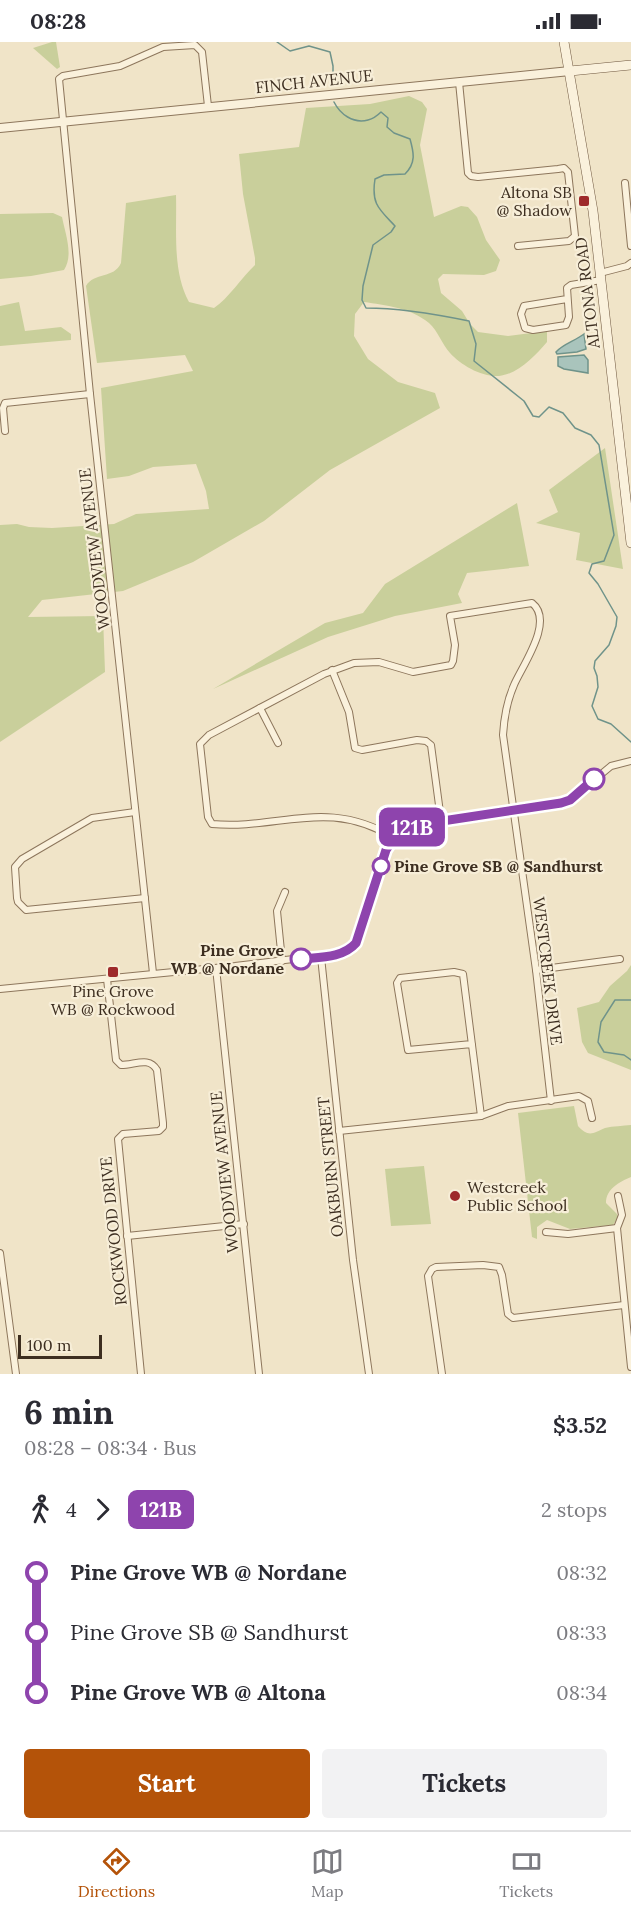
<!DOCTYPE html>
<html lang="en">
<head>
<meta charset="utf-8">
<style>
  :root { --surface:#fff; --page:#f2f2f3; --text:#2b2b33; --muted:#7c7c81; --line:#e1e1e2; --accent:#b45309 }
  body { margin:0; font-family:Lora,serif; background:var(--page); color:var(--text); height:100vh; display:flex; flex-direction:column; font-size:22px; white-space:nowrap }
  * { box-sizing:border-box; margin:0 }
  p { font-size:20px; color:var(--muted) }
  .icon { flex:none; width:33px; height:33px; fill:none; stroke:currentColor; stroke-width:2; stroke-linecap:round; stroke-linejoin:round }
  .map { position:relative; height:1332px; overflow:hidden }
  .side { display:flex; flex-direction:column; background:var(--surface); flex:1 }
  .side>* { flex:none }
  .badge { padding:0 12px; border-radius:9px; font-size:21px; line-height:39px }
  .scale { position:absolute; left:18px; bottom:15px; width:84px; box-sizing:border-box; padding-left:6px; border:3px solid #3d2e20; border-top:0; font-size:16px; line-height:21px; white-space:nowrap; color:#3d2e20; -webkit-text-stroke:4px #f7eed8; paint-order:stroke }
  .map>.badge { position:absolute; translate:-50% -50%; box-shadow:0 0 0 3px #fff }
  .legs { display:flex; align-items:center; gap:9px; height:66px; padding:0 24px; font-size:20px }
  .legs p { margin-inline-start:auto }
  .overview { display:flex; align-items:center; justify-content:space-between; height:102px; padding:0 24px }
  h1 { font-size:33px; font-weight:700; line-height:45px }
  .button { display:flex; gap:12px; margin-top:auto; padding:12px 24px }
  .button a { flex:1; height:69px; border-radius:6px; background:var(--accent); color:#fff; font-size:24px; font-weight:700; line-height:69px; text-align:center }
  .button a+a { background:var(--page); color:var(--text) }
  ul { padding:0 24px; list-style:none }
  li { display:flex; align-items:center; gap:21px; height:60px; font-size:22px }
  li i { display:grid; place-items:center; width:9px; height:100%; margin:0 8px; background:currentColor }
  li i::after { content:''; width:15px; height:15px; margin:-8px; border:4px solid; border-radius:50%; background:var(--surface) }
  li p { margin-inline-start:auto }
  li:first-child i { background:linear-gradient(#0000 50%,currentColor 0) }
  li:last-child i { background:linear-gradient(currentColor 50%,#0000 0) }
  .status { display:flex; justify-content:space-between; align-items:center; height:42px; padding:0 30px; background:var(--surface); direction:ltr }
  .status svg { height:16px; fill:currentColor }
  .tabs { display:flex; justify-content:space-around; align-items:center; height:84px; border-top:2px solid var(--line); background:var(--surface); font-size:16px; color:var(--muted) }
  .tabs a { display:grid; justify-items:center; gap:3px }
  .tabs .on { color:var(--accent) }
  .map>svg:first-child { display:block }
</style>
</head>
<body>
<div class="status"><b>08:28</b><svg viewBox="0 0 49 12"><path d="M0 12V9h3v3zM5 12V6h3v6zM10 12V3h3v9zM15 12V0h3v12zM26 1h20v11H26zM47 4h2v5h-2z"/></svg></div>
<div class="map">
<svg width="631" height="1332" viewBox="0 0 631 1332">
  <rect width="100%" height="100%" fill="#f0e4c8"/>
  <g fill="#c9cf9b">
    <path d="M52 0H56L60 25 57 27 33 6Z"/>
    <path d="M409 54 422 60 427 67 420 103 434 175 461 164 468 165 477 175 486 198 500 218 496 229 484 233 443 232 438 237 441 251 462 269 470 282 478 290 508 294 547 289V300C535 314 518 332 499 334 481 335 461 323 450 311 442 302 438 289 429 281 411 266 385 263 364 260L355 272 354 294 368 317 398 340 435 351 440 366 330 428 264 479 193 520 123 549 42 558 28 575 103 574 105 630 0 700V483L17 482 29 485 52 486 114 482 136 472 209 467 206 449 196 422 153 425 129 434 107 437 101 346 193 329 185 313 97 321 86 244C94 230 114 237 121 221L126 161 176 153C177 188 172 229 189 260L214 266C228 257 242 235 255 223V216L243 152 239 112 299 105 306 66 370 62Z"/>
    <path d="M53 171 62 175C65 191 74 213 64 228L31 234 0 237V172Z"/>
    <path d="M19 260 25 289 61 285 71 292V298L0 304V264Z"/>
    <path d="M605 406 623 527 576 518 580 491 536 481 558 470 549 448Z"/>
    <path d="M517 461 529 524 467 531 458 552 462 561 395 574 328 595 213 647 325 581 363 571 385 542Z"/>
    <path d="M631 923V1028L588 1011 582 1000 577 966 599 960 610 944 627 929Z"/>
    <path d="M574 1064 578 1084C589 1096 593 1091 605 1086 613 1084 623 1084 631 1083V1135C619 1140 606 1147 606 1161L617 1172 618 1175 613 1183 570 1187 547 1178 537 1185V1197L532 1195 518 1071Z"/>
    <path d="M424 1124 431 1182 391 1184 385 1127Z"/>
  </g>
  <g fill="#a9c4bc" stroke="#6f938a" stroke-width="1.5">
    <path d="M584 292 586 307 577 310 557 312 556 310C563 302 575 299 584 292Z"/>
    <path d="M584 313 588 318V331L564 327 558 324V315Z"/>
  </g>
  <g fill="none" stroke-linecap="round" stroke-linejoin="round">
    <g stroke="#6f938a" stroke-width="1.5">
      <path d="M277 0 290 9 309 4 330 10 333 24V44"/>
      <path d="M334 60C340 72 353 82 368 78 372 77 378 73 381 70L388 76 387 85 394 91 410 97C414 111 416 121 405 132L384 133 375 137C371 162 379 167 395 184L391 190 373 203 363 244 362 258 366 266C401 266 435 272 469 279L476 302 474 319 524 359 533 374 539 375 549 365 563 371 575 386 591 393 599 403 614 493 604 519 592 522 589 531 598 542 617 575 616 584 609 603 595 619 594 626 597 634 598 645 592 664 598 677 611 682 631 700"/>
      <path d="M631 958H615L601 980 598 1000 604 1010 624 1013 631 1018"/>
    </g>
    <defs>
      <g id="minor">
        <path d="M459 40 468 131 471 134 478 135 558 127 564 126 568 130 575 194 569 199 518 204"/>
        <path d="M625 141 631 204"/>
        <path d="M600 231 627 224 631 221"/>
        <path d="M567 257 524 264 521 272 525 286 533 288 566 283 569 275 567 246 571 243 601 238"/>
        <path d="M5 389 3 366 5 361 90 352"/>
        <path d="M332 628 349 670 355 706 362 708 417 698 426 699 431 703 441 778"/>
        <path d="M260 666 278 701"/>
        <path d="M135 770 92 776 22 817 15 825 17 856 18 860 26 868 145 856"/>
        <path d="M394 796C327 755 280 788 212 782L208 775 200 702 209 693 324 632 354 621 379 620 413 630 451 623 453 619 455 603 450 574 532 561C555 579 522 624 514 643 507 659 504 676 503 693L536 928 551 1059"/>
        <path d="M321 915 353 1218 369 1332"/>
        <path d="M282 919 277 869 285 850"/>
        <path d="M216 926 259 1332"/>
        <path d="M536 928 620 917"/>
        <path d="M153 931 90 352 59 37 63 34 120 24 163 5 195 3 202 10 208 64"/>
        <path d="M107 937 116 1018 121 1023C135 1023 149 1014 157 1028L163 1081V1085L159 1089 123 1092 118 1097 141 1332"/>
        <path d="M0 947 235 924 343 911 351 908 356 901 386 808 394 796 416 783 561 761 570 758 611 724 631 719"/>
        <path d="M472 1002 408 1008 397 941 400 936 454 930 463 932 481 1074"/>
        <path d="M339 1089 481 1074 508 1064 579 1054 588 1059 592 1076"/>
        <path d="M618 1154 622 1173 617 1186 631 1325"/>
        <path d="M546 1190 568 1192 617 1186"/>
        <path d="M127 1194 244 1182"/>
        <path d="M0 1211 16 1332"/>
        <path d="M442 1332 428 1234 432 1227 436 1225 483 1223 499 1225 502 1233 508 1272 513 1276 624 1263"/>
      </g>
      <path id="tertiary" d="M0 86 570 29"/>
      <g id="secondary">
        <path d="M564 0 593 169 631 501"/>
        <path d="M570 29 631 23"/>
      </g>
    </defs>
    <use href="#minor" stroke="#8d765c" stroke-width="8"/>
    <use href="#tertiary" stroke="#8d765c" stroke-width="10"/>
    <use href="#secondary" stroke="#6f573f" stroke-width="10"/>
    <use href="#minor" stroke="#faf1dc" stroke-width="6"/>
    <use href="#tertiary" stroke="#faf1dc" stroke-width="8"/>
    <use href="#secondary" stroke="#faf1dc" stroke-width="9"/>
  </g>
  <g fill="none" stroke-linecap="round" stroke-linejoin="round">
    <defs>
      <path id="line-1" d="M301 917C320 915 343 916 356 901L386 808 394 796 416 783 561 761 570 758 594 737"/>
    </defs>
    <use href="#line-1" stroke="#fff" stroke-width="14"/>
    <use href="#line-1" stroke="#8e44ad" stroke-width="9"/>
  </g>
  <g fill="#9e2a2b" stroke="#f7eed8" stroke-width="2">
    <rect x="578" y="153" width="12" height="12" rx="3"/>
    <rect x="107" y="924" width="12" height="12" rx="3"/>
    <circle cx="455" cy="1154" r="6"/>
  </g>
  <g fill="#fff" stroke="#8e44ad" stroke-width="3">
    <circle cx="594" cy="737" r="10"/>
    <circle cx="381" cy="824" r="8"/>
    <circle cx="301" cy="917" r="10"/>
  </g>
  <g text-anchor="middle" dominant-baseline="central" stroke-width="4.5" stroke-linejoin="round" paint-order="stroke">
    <g font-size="16" fill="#3d2e20" stroke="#f7eed8">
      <text transform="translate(314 39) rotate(-6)">FINCH AVENUE</text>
      <text transform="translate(587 251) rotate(-97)">ALTONA ROAD</text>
      <text transform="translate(94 507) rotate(-97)">WOODVIEW AVENUE</text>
      <text transform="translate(548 929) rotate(83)">WESTCREEK DRIVE</text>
      <text transform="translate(330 1125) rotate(-96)">OAKBURN STREET</text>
      <text transform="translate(224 1130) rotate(-96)">WOODVIEW AVENUE</text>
      <text transform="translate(113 1189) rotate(-96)">ROCKWOOD DRIVE</text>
    </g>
    <g font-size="16" fill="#3d2e20" stroke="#f7eed8" text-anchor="end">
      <text x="572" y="150">Altona SB<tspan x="572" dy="18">@ Shadow</tspan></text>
      <text x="113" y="949" text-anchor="middle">Pine Grove<tspan x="113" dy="18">WB @ Rockwood</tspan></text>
      <text x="467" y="1145" text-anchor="start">Westcreek<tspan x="467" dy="18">Public School</tspan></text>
    </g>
    <g font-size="16" font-weight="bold" fill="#3d2e20" stroke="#f7eed8" text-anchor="start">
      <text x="394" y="824">Pine Grove SB @ Sandhurst</text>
      <text x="284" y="908" text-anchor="end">Pine Grove<tspan x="284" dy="18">WB @ Nordane</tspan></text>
    </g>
  </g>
</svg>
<div class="scale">100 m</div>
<b class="badge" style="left:412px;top:785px;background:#8e44ad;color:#fff">121B</b>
</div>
<section class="side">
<div class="overview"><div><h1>6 min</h1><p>08:28 – 08:34 · Bus</p></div><b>$3.52</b></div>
<div class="legs"><svg class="icon" aria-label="walk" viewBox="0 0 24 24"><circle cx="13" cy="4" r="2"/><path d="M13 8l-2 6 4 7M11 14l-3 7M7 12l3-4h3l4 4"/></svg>4<svg class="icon" aria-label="forward" viewBox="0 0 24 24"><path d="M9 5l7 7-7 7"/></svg><b class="badge" style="background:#8e44ad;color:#fff">121B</b><p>2 stops</p></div>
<ul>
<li><i style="color:#8e44ad"></i><b>Pine Grove WB @ Nordane</b><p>08:32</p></li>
<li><i style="color:#8e44ad"></i><span>Pine Grove SB @ Sandhurst</span><p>08:33</p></li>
<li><i style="color:#8e44ad"></i><b>Pine Grove WB @ Altona</b><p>08:34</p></li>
</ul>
<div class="button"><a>Start</a><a>Tickets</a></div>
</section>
<nav class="tabs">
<a class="on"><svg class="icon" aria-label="directions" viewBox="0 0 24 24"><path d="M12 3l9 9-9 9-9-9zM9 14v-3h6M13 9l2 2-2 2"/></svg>Directions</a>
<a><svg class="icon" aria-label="map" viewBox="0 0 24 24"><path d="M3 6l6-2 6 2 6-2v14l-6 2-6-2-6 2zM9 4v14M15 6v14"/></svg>Map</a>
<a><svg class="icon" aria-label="tickets" viewBox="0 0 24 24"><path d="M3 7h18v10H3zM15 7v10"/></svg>Tickets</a>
</nav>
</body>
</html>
